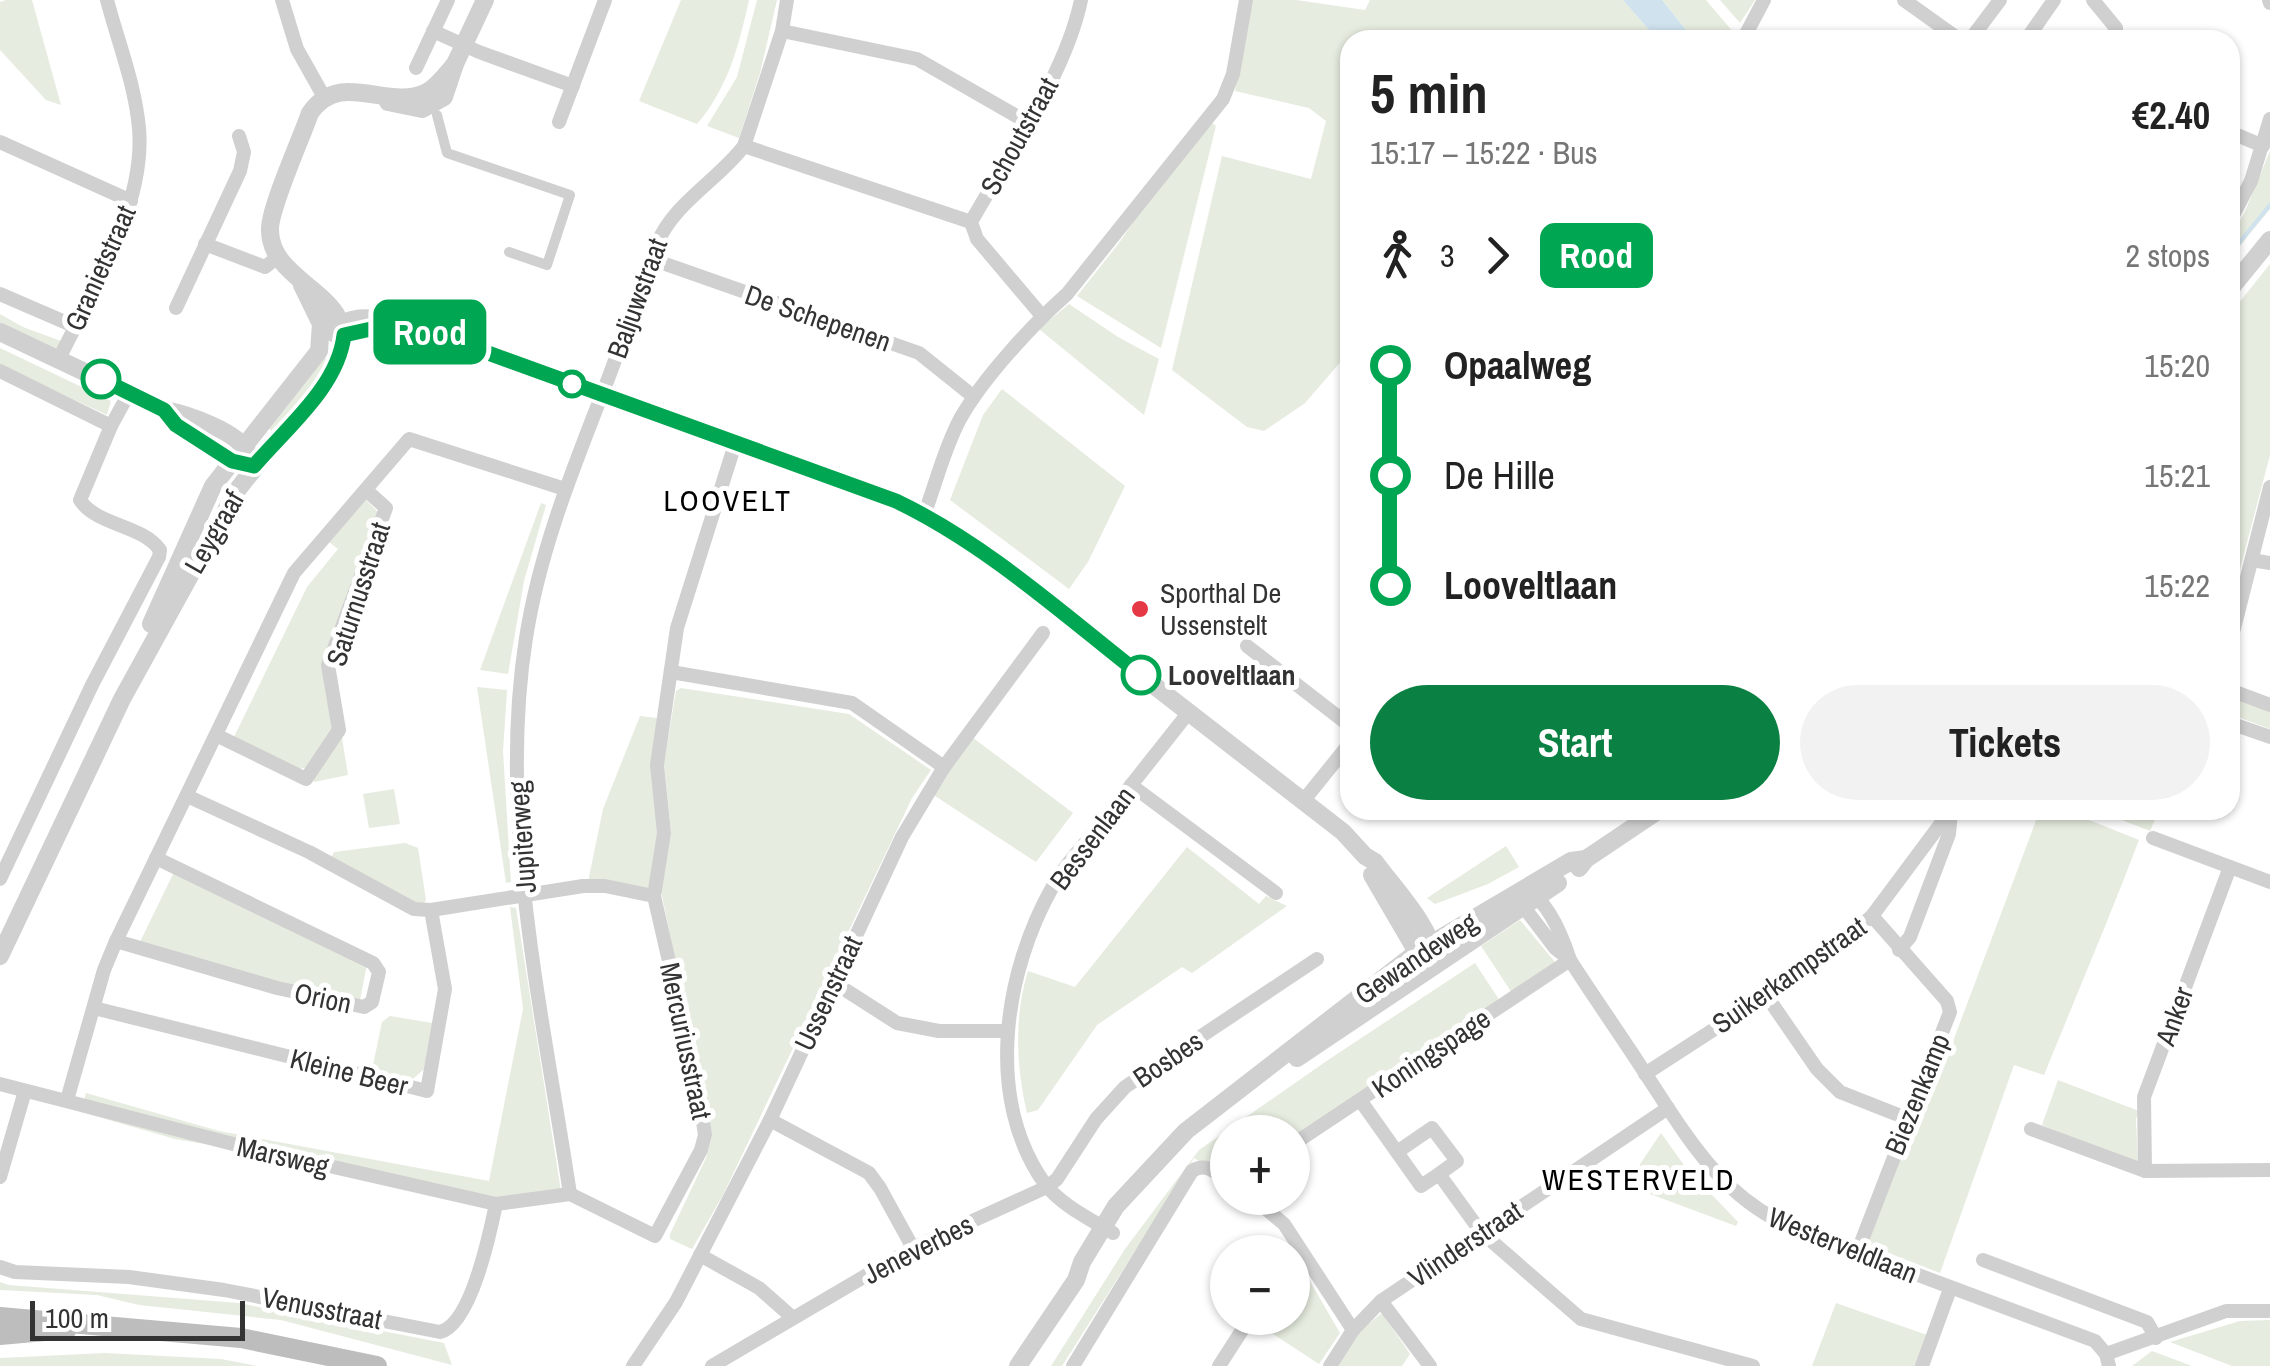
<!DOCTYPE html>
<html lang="en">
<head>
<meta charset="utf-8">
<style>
  :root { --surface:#fff; --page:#f2f2f2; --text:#222; --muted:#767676; --accent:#0b8043 }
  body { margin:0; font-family:"Archivo Narrow",sans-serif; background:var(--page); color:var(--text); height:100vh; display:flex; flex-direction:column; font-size:38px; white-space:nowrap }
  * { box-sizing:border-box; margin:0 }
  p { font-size:32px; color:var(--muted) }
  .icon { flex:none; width:55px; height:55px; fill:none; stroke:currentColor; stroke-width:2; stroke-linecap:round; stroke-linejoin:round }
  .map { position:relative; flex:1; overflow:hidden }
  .side { position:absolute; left:1340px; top:30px; width:900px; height:790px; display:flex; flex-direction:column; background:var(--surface); border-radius:30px; box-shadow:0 2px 8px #0004 }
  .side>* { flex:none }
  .badge { padding:0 20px; border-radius:15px; font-size:35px; line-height:65px }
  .controls { position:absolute; left:1210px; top:1115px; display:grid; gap:20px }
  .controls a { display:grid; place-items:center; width:100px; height:100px; border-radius:50%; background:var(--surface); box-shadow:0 2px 8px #0004; font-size:50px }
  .scale { position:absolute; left:30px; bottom:25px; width:215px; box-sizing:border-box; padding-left:10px; border:5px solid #333; border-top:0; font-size:28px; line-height:35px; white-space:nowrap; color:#333; -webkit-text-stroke:8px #fff; paint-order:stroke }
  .map>.badge { position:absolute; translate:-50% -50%; box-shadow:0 0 0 5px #fff }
  .legs { display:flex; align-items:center; gap:15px; height:110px; padding:0 30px; font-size:32px }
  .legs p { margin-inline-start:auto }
  .summary { display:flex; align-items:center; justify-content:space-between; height:170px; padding:0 30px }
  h1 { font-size:55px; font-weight:700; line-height:75px }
  .action { display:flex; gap:20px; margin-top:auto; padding:20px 30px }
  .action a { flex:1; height:115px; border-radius:60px; background:var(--accent); color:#fff; font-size:40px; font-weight:700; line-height:115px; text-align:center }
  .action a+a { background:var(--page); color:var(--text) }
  ul { padding:0 30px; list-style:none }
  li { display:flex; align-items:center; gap:35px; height:110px; font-size:38px }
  li i { display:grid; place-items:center; width:15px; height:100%; margin:0 12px; background:currentColor }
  li i::after { content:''; width:25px; height:25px; margin:-12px; border:8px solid; border-radius:50%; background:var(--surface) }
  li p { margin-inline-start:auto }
  li:first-child i { background:linear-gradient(#0000 50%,currentColor 0) }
  li:last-child i { background:linear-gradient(currentColor 50%,#0000 0) }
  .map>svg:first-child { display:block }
</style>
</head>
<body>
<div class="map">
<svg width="2270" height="1366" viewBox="0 0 2270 1366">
  <rect width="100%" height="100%" fill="#fff"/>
  <g fill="#e6ecdf">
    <path d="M6 0H32L61 105 46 100 0 50V2Z"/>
    <path d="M681 0H749C739 45 728 88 697 124L639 101Z"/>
    <path d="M757 0H777L760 73 739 138 707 126 737 77Z"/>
    <path d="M1252 0H1296L1365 10 1370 0H1623L1658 40H1350V351L1305 403 1264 431 1247 427 1172 370 1222 156 1311 179 1326 121 1309 108 1235 91Z"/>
    <path d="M1662 0H1706L1734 33 1728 40H1694Z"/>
    <path d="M1720 0H1755L1740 23Z"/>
    <path d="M1212 123 1216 126 1161 348 1077 296 1119 243 1156 188Z"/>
    <path d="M2270 151V209L2230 258V235L2244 214Z"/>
    <path d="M2270 264V455L2230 607V314Z"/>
    <path d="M1069 304 1118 337 1159 359 1144 415 1039 329Z"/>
    <path d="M0 314 23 327 61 341 58 348 51 349 0 325Z"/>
    <path d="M0 348 111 401 107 415 0 365Z"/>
    <path d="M324 358 335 360 275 434 267 427Z"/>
    <path d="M1002 389 1125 486 1088 562 1069 589 950 500 983 415Z"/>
    <path d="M365 499 380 514 327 659 334 730 308 767 299 769 233 739 307 587 338 549 329 542Z"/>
    <path d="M541 503 546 505 524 581 508 674 480 670Z"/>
    <path d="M477 687 507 690 503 751 511 882 506 883Z"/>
    <path d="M681 688 849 714 931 770 912 798 723 1195 692 1249 670 1239V1234L706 1158 712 1137 661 891 671 832 664 763 676 691Z"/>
    <path d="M2230 695 2270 711V729L2230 714Z"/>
    <path d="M640 716 657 718 659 824 651 888 647 892 589 880V877L603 809Z"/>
    <path d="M972 737 1073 813 1036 862 932 794Z"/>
    <path d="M342 738 348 775 314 782 313 776Z"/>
    <path d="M394 789 400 824 369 828 363 794Z"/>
    <path d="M2040 810H2073L2079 816 2139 840C2109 919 2076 996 2044 1075L2014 1065 1940 1273 1868 1245 1869 1238 1945 1042 1952 1044Z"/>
    <path d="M2096 810H2159L2150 831Z"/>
    <path d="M405 843 418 848 426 900 422 906 330 861 334 852Z"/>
    <path d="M1506 846 1519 867 1488 884 1435 904 1427 898Z"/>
    <path d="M1187 847 1259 904 1266 896 1287 906 1192 973 1182 967 1097 1025 1038 1110 1027 1113C1016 1066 1014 1016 1028 971L1075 987Z"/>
    <path d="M174 872 367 964 360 1000 282 985 139 944Z"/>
    <path d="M510 907 516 908 561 1191 512 1199 480 1196 434 1183 175 1139 81 1112 86 1093 219 1131 489 1181 523 1009Z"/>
    <path d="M1520 920 1555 962 1512 993 1481 946Z"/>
    <path d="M1475 963 1500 1001 1293 1139 1292 1132H1228L1227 1177 1194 1158 1062 1366H1051L1125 1249 1199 1150 1331 1058Z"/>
    <path d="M390 1016 432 1023 424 1069 413 1079 372 1070 382 1022Z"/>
    <path d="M2058 1080 2139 1111 2136 1119 2138 1163 2117 1158 2042 1125Z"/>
    <path d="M1661 1133 1686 1168 1738 1222 1736 1226 1626 1185Z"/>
    <path d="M1294 1265 1304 1271 1340 1333 1319 1364 1256 1323 1260 1318H1292Z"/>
    <path d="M0 1282 9 1285 239 1303 444 1343 452 1365 281 1320 139 1305 97 1295 0 1290Z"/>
    <path d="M1836 1303 1927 1335 1916 1366H1812Z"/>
    <path d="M1382 1313 1410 1354 1402 1366H1335L1357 1333Z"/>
    <path d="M2270 1320V1366H2232L2170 1342 2240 1321Z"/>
    <path d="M2152 1351 2192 1366H2132Z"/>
    <path d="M105 1353 221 1359 257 1366H0V1358Z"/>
  </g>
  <path fill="#cfe2ee" d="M1623 0H1662L1694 40H1658Z"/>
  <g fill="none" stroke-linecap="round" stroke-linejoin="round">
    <path stroke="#cfe2ee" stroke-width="4" d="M2230 254 2270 205"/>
    <path stroke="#d0d0d0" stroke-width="10" d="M437 115 447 153 570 195 547 265 509 252"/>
    <g stroke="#d0d0d0" stroke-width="14">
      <path d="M282 0 297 49 324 97"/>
      <path d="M1904 0 1960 40"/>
      <path d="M2093 0 2116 28V40"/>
      <path d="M2269 0 2270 3"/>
      <path d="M433 31 479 52 573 86"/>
      <path d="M782 31 917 59 1027 122"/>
      <path d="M1753 40 1747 32 1764 0"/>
      <path d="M1970 40 2000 0"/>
      <path d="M2026 40 2054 0"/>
      <path d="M416 68 448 0"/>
      <path d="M559 122 605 0"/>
      <path d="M2230 132 2263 146"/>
      <path d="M0 142 131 201"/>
      <path d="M744 146 971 222"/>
      <path d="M2230 221 2251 181 2270 119"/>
      <path d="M205 244 265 267 279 256"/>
      <path d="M651 259 919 353 974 397"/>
      <path d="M0 294 74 326"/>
      <path d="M176 308 240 171 244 152 239 136"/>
      <path d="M1042 316 977 239 971 222C1008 156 1066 73 1081 0"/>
      <path d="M59 359C92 291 146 205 139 128 135 84 118 42 107 0"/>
      <path d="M0 371 111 426"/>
      <path d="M924 515C936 483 944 449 960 419 983 378 1032 325 1067 294L1223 99 1233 74 1246 0"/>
      <path d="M2252 560 2270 563"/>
      <path d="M2230 644 2270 487"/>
      <path d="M1247 646 1350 726"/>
      <path d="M671 672 852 703 944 767"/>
      <path d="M2230 690 2270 705"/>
      <path d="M2230 723 2270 737"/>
      <path d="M218 736 306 779 339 730 328 665 386 508 366 490"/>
      <path d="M1131 785 1276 893"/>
      <path d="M187 796 309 852 414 909 431 910 583 886H605L654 896"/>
      <path d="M1304 800 1350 743"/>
      <path d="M1439 810H1440"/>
      <path d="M2153 838 2270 882"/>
      <path d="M0 879 92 685 159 557 160 550C141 524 97 526 80 500L111 426 129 393"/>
      <path d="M116 941 277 988 364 1007 372 1002 379 972 373 963 156 858"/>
      <path d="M1899 950 1910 937 1949 834 1951 812"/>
      <path d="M1570 960 1555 948 1523 906 1526 889C1549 902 1562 935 1570 960 1595 999 1622 1037 1647 1076 1689 1140 1722 1198 1795 1229L2095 1341 2106 1354 2109 1366"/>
      <path d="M833 982 897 1023 939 1031H1008"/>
      <path d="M1766 995 1817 1069 1840 1092 1906 1118"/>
      <path d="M94 1008 427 1091 445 989 431 910"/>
      <path d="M1645 1074 1818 962 1872 916 1951 810"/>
      <path d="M0 1084 237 1145 496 1204 570 1194"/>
      <path d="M67 1100 104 970 116 941 294 573 409 439 565 489"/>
      <path d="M1360 1100 1421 1186 1439 1174 1481 1232 1581 1319 1753 1366"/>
      <path d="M770 1120 869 1173 880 1188 913 1248"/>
      <path d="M2031 1129 2145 1171 2270 1170"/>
      <path d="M1292 1145 1570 960"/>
      <path d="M1397 1152 1432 1128 1457 1161 1439 1174"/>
      <path d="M2145 1171 2144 1097 2230 867"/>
      <path d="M0 1177 25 1091"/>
      <path d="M570 1194C543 1013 497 821 526 638 540 548 575 464 608 379 625 334 640 289 657 244 673 204 718 180 744 146L782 31 787 0"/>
      <path d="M570 1194 655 1236 701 1150 705 1135 697 1083 654 896 664 833 657 765 677 628 735 444"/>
      <path d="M1253 1198 1284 1224 1353 1330"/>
      <path d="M1113 1233C1090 1219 1061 1205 1045 1184 984 1099 1004 972 1053 886 1063 867 1081 849 1094 832 1126 792 1157 752 1189 712"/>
      <path d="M1857 1253 1950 1012 1947 1001 1872 916"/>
      <path d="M700 1255 759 1288 793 1318"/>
      <path d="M1983 1260 2147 1322 2156 1338"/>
      <path d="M0 1267 15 1272 129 1277 224 1290 440 1332C471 1324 490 1233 496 1204"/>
      <path d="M1381 1301 1430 1366"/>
      <path d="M2106 1354 2226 1311H2270"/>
      <path d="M633 1366 676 1302 770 1120 902 837 944 767 1043 633"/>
      <path d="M712 1366 913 1248 1047 1187 1057 1179 1096 1119 1125 1087 1317 959"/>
      <path d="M1073 1366 1192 1171C1206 1162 1215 1172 1228 1181"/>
      <path d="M1219 1366 1250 1318"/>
      <path d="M1330 1366 1353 1330 1381 1301 1668 1108"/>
      <path d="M1922 1366 1950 1289"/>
    </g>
    <g stroke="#d0d0d0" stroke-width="18">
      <path d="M388 102 422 109 444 97 455 64 485 0"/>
      <path d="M2230 289 2270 240"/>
      <path d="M0 332 165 410C187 414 239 432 248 453"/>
      <path d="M322 333C363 310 370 319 411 325L895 501 973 545 1343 832 1365 856 1375 862C1398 893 1429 924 1437 962"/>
      <path d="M335 334 398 323"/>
      <path d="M165 410 176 425 232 461 240 463"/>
      <path d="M151 624 213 486 319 351 321 324 302 285"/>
      <path d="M1579 868 1586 859 1659 810"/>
      <path d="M1372 875 1417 952 1426 957"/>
      <path d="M0 956 122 699 236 492C260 457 333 386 342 353 357 292 268 284 270 228 271 205 301 139 310 113 341 68 387 112 427 92 438 86 447 73 455 64"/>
      <path d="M1297 1058 1558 883"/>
      <path d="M1018 1366 1076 1280 1082 1262 1116 1206 1186 1131 1417 952 1571 861 1586 859"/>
    </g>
    <g stroke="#bdbdbd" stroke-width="20">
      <path d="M0 1317 241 1338 377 1366"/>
      <path d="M0 1335 67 1329"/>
    </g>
  </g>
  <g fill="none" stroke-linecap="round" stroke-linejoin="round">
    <defs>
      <path id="line-1" d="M101 379 164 410 176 425 232 461 254 466C286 428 338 387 344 335L398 323 411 325 896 501C986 544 1063 614 1141 675"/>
    </defs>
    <use href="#line-1" stroke="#fff" stroke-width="22"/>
    <use href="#line-1" stroke="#00a651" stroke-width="15"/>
  </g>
  <g fill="#fff" stroke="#00a651" stroke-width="5">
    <circle cx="101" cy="379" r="18"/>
    <circle cx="572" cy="384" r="12"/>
    <circle cx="1141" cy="675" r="18"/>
  </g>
  <circle fill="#e63946" stroke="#fff" stroke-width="4" cx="1140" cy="609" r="10"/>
  <g text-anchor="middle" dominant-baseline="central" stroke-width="10" stroke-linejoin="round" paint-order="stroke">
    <g font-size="28" fill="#333" stroke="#fff">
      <text transform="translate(1019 136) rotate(-61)">Schoutstraat</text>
      <text transform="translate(100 268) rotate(-66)">Granietstraat</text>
      <text transform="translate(637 298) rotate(-70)">Baljuwstraat</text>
      <text transform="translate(818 318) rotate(19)">De Schepenen</text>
      <text transform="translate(214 532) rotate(-60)">Leygraaf</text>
      <text transform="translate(358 594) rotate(-72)">Saturnusstraat</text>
      <text transform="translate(522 837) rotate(-94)">Jupiterweg</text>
      <text transform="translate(1092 838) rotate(-53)">Bessenlaan</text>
      <text transform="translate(1416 958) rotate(-34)">Gewandeweg</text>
      <text transform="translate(1789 975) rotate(-35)">Suikerkampstraat</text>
      <text transform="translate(828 993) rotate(-65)">Ussenstraat</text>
      <text transform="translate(323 998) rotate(12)">Orion</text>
      <text transform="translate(2174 1016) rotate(-70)">Anker</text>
      <text transform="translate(686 1041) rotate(78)">Mercuriusstraat</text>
      <text transform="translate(1431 1053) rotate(-34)">Koningspage</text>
      <text transform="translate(1168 1059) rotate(-34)">Bosbes</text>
      <text transform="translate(349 1072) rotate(14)">Kleine Beer</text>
      <text transform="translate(1917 1094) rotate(-68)">Biezenkamp</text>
      <text transform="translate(283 1156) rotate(13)">Marsweg</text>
      <text transform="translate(1465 1244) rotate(-34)">Vlinderstraat</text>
      <text transform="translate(1843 1245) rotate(22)">Westerveldlaan</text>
      <text transform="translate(918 1249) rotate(-27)">Jeneverbes</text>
      <text transform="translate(322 1308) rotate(11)">Venusstraat</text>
    </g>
    <g font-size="28" fill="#333" stroke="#fff" text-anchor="start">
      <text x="1160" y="593">Sporthal De<tspan x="1160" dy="32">Ussenstelt</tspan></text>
    </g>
    <g font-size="28" font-weight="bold" fill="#333" stroke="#fff" text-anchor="start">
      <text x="1168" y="675">Looveltlaan</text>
    </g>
    <g font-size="30" letter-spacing="2.5" fill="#000" stroke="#fff">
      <text x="728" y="500">LOOVELT</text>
      <text x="1639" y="1179">WESTERVELD</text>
    </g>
  </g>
</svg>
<div class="controls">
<a>+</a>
<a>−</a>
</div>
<div class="scale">100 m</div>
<b class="badge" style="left:430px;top:332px;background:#00a651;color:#fff">Rood</b>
<section class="side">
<div class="summary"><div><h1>5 min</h1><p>15:17 – 15:22 · Bus</p></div><b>€2.40</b></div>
<div class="legs"><svg class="icon" aria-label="walk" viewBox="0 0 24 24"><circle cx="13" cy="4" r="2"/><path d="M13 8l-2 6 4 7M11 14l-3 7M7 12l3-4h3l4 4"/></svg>3<svg class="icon" aria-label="forward" viewBox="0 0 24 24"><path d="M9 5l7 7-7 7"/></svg><b class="badge" style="background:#00a651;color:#fff">Rood</b><p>2 stops</p></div>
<ul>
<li><i style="color:#00a651"></i><b>Opaalweg</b><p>15:20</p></li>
<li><i style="color:#00a651"></i><span>De Hille</span><p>15:21</p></li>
<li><i style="color:#00a651"></i><b>Looveltlaan</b><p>15:22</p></li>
</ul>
<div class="action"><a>Start</a><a>Tickets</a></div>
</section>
</div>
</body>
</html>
